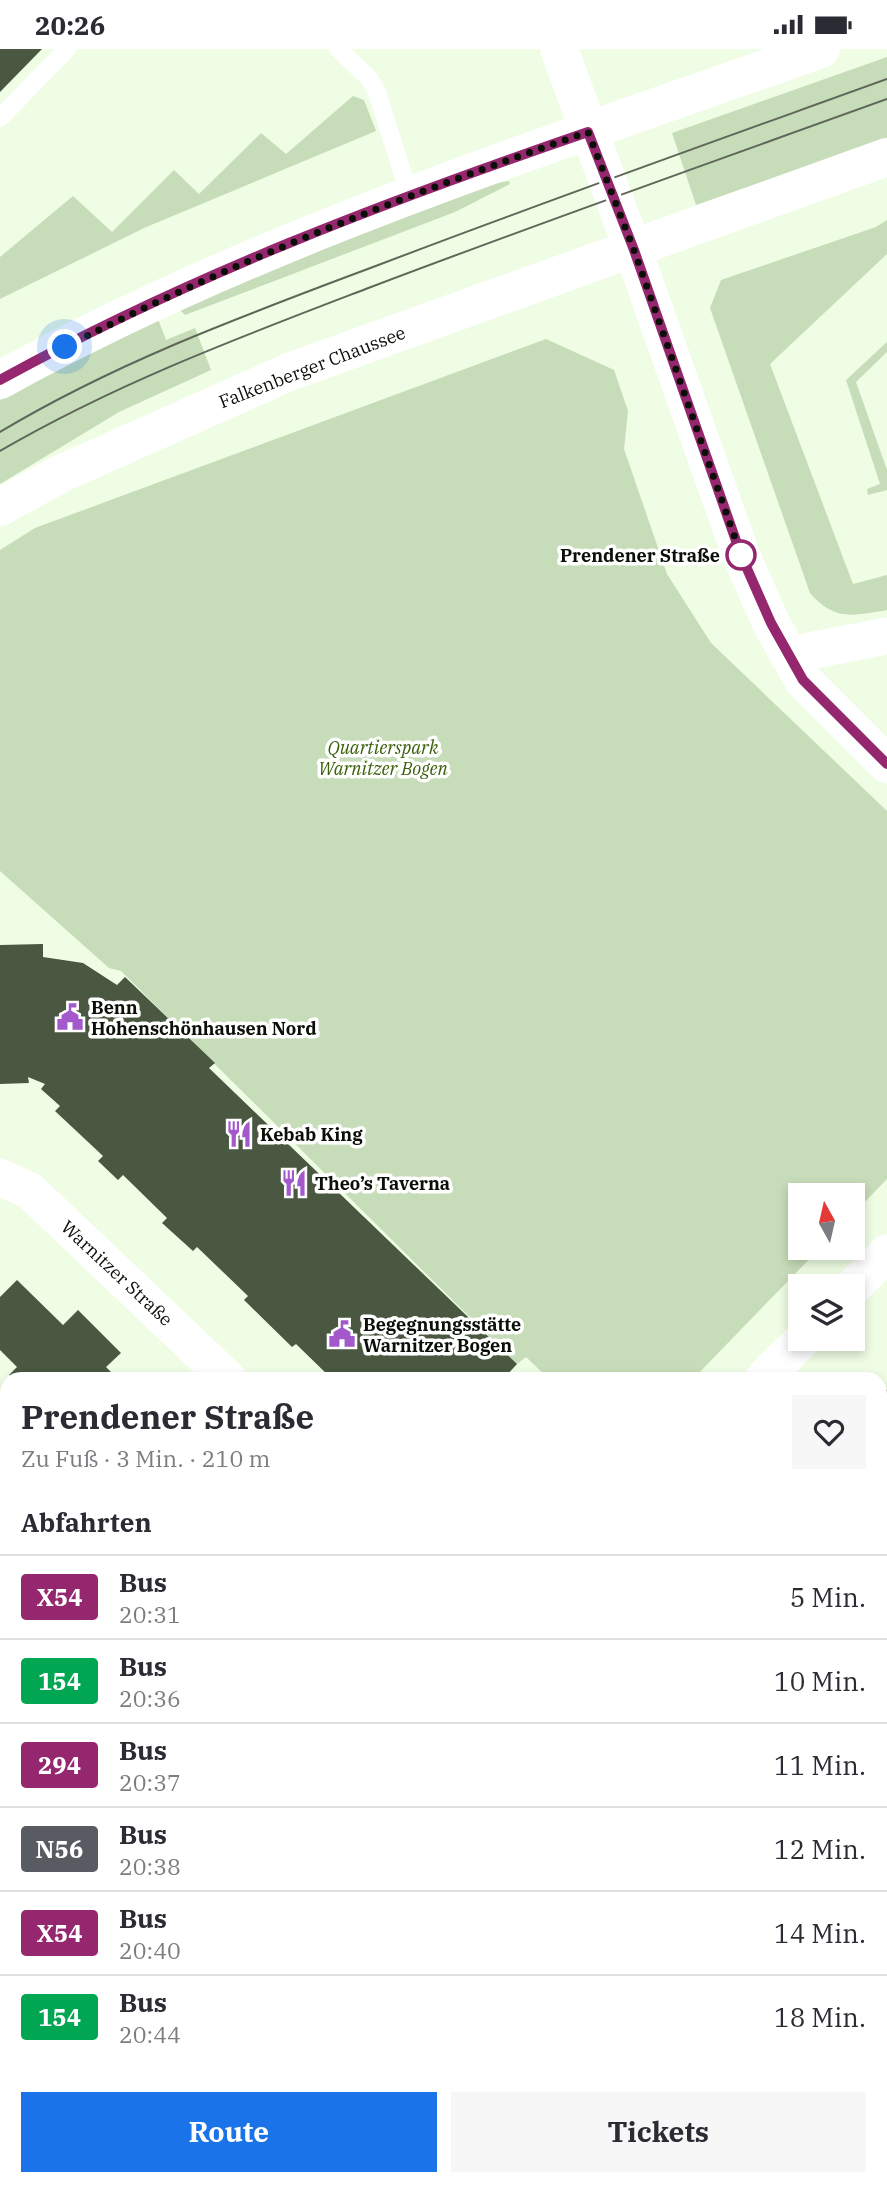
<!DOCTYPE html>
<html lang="de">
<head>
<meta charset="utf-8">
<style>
  :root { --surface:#fff; --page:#f7f7f7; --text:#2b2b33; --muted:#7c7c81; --line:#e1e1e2; --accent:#1a73e8 }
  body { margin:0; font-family:"IBM Plex Serif",serif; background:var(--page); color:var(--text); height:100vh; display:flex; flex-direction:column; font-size:26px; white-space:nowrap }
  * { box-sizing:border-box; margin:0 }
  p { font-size:23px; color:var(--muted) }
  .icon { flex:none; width:38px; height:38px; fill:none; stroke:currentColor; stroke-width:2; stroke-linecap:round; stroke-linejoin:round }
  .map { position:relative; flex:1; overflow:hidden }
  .drawer { position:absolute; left:0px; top:1323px; width:887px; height:814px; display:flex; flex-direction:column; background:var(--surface); border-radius:21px 21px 0 0; box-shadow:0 4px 10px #0003 }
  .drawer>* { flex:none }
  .badge { padding:0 14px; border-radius:5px; font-size:24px; line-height:46px }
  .needle { width:46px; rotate:352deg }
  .fabs { position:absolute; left:788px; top:1134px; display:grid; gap:14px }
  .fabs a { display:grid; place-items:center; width:77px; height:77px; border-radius:0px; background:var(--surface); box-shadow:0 4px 10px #0003; font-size:35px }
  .you { position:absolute; width:35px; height:35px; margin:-18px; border:5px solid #fff; border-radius:50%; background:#1a73e8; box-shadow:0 0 0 10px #1a73e833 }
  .map>.badge { position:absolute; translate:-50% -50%; box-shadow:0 0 0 4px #fff }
  h2 { padding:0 21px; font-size:26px; line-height:63px }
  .round { display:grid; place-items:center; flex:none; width:74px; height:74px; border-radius:0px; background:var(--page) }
  .overview { display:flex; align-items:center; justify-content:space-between; height:119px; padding:0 21px }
  h1 { font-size:33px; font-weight:800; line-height:52px }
  .button { display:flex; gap:14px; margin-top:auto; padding:14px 21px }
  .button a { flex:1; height:80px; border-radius:0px; background:var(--accent); color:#fff; font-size:28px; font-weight:800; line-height:80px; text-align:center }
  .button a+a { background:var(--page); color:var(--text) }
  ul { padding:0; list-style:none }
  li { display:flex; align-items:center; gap:21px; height:84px; padding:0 21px; border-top:2px solid var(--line) }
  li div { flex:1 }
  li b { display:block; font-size:26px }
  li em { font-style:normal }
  li .badge { min-width:77px; font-weight:700; text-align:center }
  .status { display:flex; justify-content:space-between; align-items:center; height:49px; padding:0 35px; background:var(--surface); direction:ltr }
  .status svg { height:19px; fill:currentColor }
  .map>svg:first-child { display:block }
</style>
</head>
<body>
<div class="status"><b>20:26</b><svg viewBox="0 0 49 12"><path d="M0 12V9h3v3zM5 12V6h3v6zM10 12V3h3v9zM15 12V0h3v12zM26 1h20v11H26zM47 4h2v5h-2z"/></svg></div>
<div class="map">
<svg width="887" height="2136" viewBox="0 0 887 2136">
  <rect width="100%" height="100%" fill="#eefde3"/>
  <g fill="#c7dcb8">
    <path d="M887 8V90L696 156 672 84Z"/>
    <path d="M353 47 364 51 376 82 144 179 0 250V208L73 147 112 183 174 121 199 145 261 84 286 105Z"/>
    <path d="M509 132 510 135 455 163 185 266 179 260 270 220 490 135Z"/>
    <path d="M887 171V205L770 315 853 535 887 526V561C851 567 835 572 810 544L710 259 721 231 876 178Z"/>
    <path d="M158 270 166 291 195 279 211 321 119 363 0 435V351Z"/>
    <path d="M546 290 614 321 628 362 624 400 667 525 711 594 887 762V1130L852 1166V1146H800V1199H820L693 1330H549L526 1308 517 1315 121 922 109 919 0 822V501L35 479Z"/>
    <path d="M887 293V303L856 333 887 421V441L868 446 867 440 880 435 846 331Z"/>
  </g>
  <g fill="#4a5741">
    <path d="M0 0H42L0 43Z"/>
    <path d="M43 895V908L83 914 117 936 125 928 215 1014 209 1019 517 1315 503 1330H332L296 1295 292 1298 244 1251 248 1247 197 1198 193 1202 162 1174 167 1169 123 1126 118 1131 98 1112 103 1107 55 1062 60 1057 41 1040 45 1035 28 1028 29 1034 0 1035V896Z"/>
    <path d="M17 1231 63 1276 78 1261 121 1304 106 1318 118 1330H13L9 1326 17 1318 0 1301V1248Z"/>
    <path d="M887 1340V1429L880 1436V1347Z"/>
    <path d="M7 1539V1654L0 1647V1546Z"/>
    <path d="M887 1765V1846L880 1840V1771Z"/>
    <path d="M0 1804 7 1811V1894L0 1887Z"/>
    <path d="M579 2130H671L665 2136H573Z"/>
  </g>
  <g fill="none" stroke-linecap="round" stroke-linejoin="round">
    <g stroke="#fff" stroke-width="18">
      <path d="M338 0 369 29 377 43 410 148"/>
      <path d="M0 69 67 0"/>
    </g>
    <g stroke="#fff" stroke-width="37">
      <path d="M788 606 887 587"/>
      <path d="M0 1128 30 1142 228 1330"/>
      <path d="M852 1239 887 1204"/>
      <path d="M763 1330 803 1290"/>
      <path d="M0 1701 7 1708"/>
      <path d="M880 1956 887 1963"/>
      <path d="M880 2011 887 2004"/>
      <path d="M759 2136 765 2130"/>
    </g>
    <path stroke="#fff" stroke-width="38" d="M633 201 741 506 771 574 803 631 887 715"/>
    <g stroke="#fff" stroke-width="38">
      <path d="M559 0 633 201"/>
      <path d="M0 331C259 188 543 99 821 0"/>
      <path d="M0 458 60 425 289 323 887 108"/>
    </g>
    <g stroke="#5e6759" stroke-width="2">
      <path d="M0 383C120 311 251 264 381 215 549 151 718 91 887 30"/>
      <path d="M0 402C119 333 243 287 371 238 542 173 715 112 887 50"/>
    </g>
  </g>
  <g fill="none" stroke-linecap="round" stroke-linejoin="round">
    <defs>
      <path id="line" d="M0 331C186 228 387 152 588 83L634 201 741 506 771 574 803 631 887 715"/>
    </defs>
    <use href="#line" stroke="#fff" stroke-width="16"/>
    <use href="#line" stroke="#95276e" stroke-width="10"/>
    <path stroke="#0a0f07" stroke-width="7" stroke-dasharray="0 12.6" d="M65 298C233 212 409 145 588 83L634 201 741 506"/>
  </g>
  <defs>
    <symbol id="civic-bare" viewBox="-9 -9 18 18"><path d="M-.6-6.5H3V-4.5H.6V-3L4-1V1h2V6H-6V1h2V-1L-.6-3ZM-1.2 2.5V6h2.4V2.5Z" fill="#a359cc" stroke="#fff" stroke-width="2.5" paint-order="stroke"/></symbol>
    <symbol id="restaurant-bare" viewBox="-9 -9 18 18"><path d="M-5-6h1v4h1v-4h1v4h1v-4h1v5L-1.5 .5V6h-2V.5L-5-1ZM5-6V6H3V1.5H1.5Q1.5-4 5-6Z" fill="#a359cc" stroke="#fff" stroke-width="2.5" paint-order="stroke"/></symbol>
  </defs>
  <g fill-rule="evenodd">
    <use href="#civic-bare" x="51" y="949" width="38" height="38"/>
    <use href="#restaurant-bare" x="220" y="1066" width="38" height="38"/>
    <use href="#restaurant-bare" x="275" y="1115" width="38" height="38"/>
    <use href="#civic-bare" x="323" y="1266" width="38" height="38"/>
  </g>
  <circle fill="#fff" stroke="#95276e" stroke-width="3.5" cx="741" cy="506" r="14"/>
  <g text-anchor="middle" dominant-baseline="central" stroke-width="7" stroke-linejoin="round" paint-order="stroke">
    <g font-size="18" fill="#0a0f07" stroke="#fff">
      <text transform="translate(312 318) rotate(-21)">Falkenberger Chaussee</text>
      <text transform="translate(117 1224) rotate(43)">Warnitzer Straße</text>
    </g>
    <g font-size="18" font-weight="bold" fill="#0a0f07" stroke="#fff" text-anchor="end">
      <text x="720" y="506">Prendener Straße</text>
    </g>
    <g font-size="18" font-style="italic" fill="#3a6009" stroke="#fff">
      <text x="383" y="698">Quartierspark<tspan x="383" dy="21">Warnitzer Bogen</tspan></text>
    </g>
    <g font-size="18" font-weight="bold" fill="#0a0f07" stroke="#fff" text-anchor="start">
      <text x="91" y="958">Benn<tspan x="91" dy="21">Hohenschönhausen Nord</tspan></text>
      <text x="260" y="1085">Kebab King</text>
      <text x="315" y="1134">Theo’s Taverna</text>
      <text x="363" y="1275">Begegnungsstätte<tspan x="363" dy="21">Warnitzer Bogen</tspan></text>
    </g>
  </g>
</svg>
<div class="fabs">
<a><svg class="needle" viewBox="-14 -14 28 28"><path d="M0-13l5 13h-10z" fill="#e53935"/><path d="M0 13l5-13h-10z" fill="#7c7c81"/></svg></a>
<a><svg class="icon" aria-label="layers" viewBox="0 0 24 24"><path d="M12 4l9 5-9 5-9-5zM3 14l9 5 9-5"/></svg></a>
</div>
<div class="you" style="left:65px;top:298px"></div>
<section class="drawer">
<div class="overview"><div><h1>Prendener Straße</h1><p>Zu Fuß · 3 Min. · 210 m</p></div><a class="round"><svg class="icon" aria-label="heart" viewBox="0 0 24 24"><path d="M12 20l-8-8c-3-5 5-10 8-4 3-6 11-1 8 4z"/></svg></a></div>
<h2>Abfahrten</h2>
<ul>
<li><span class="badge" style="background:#95276e;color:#fff">X54</span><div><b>Bus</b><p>20:31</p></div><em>5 Min.</em></li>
<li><span class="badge" style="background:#00a651;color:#fff">154</span><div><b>Bus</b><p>20:36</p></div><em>10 Min.</em></li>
<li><span class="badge" style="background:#95276e;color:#fff">294</span><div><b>Bus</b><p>20:37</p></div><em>11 Min.</em></li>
<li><span class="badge" style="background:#595b62;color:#fff">N56</span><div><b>Bus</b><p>20:38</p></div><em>12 Min.</em></li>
<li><span class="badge" style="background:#95276e;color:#fff">X54</span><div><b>Bus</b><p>20:40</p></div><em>14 Min.</em></li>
<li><span class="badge" style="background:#00a651;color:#fff">154</span><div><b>Bus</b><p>20:44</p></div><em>18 Min.</em></li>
</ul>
<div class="button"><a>Route</a><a>Tickets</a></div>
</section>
</div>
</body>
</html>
